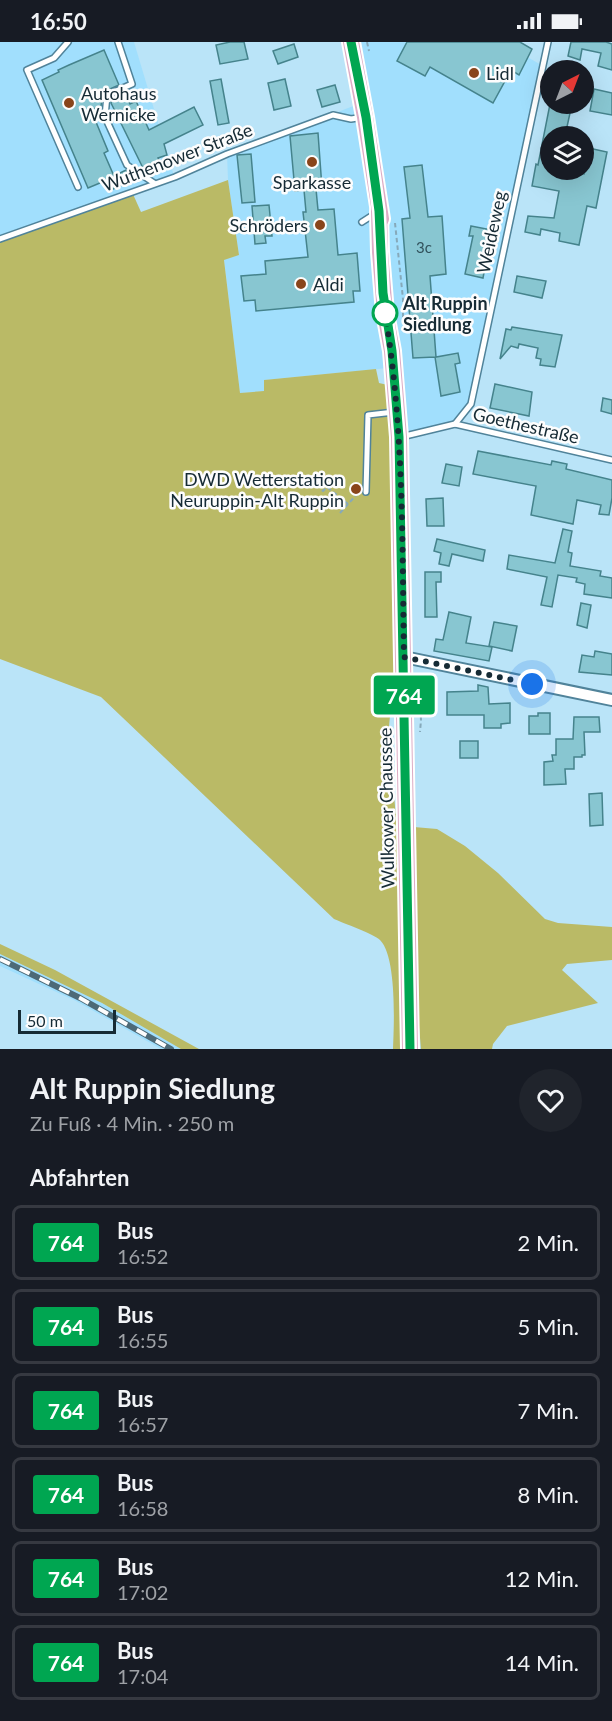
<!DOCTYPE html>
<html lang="de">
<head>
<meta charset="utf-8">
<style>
  :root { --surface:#171b24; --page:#20242c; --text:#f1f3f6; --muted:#9ea1a6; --line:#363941 }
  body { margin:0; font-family:Lato,sans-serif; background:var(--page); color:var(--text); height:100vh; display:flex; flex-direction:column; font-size:22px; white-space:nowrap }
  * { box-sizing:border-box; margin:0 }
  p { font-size:20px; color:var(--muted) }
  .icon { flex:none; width:33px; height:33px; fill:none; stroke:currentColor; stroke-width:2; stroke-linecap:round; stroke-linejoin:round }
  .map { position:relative; height:1007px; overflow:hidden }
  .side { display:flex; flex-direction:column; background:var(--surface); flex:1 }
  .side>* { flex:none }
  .badge { padding:0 12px; border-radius:4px; font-size:21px; line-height:39px }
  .needle { width:39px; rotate:42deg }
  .controls { position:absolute; left:540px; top:18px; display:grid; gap:12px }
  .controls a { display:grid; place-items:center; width:54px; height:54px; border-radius:50%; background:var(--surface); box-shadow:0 6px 24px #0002; font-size:30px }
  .scale { position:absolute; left:18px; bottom:15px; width:98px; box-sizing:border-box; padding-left:6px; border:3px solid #162b35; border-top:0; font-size:16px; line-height:21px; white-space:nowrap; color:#162b35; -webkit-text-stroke:4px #fdfdfd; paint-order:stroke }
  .you { position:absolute; width:30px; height:30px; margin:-15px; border:4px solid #fff; border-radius:50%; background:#1a73e8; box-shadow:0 0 0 9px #1a73e833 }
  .map>.badge { position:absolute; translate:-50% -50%; box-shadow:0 0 0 3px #fff }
  h2 { padding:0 30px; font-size:22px; line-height:54px }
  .round { display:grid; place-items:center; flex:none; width:63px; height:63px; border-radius:32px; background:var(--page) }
  .summary { display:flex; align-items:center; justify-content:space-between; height:102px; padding:0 30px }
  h1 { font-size:28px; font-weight:700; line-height:45px }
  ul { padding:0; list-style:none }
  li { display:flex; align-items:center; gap:18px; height:75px; margin:0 12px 9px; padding:0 18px; border:3px solid var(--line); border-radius:9px }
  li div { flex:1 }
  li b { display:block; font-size:22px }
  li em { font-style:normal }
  li .badge { min-width:66px; font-weight:700; text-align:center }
  .status { display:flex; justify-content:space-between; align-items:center; height:42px; padding:0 30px; background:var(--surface); direction:ltr }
  .status svg { height:16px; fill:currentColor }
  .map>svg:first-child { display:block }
</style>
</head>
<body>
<div class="status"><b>16:50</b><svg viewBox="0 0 49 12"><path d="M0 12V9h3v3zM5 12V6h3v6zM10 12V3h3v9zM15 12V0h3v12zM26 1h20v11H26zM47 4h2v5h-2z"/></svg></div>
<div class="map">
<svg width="612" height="1007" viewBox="0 0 612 1007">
  <rect width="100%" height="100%" fill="#bae4f8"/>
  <g fill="#a1dffd">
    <path d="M0 0H134L174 134 0 196Z"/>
    <path d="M351 0H501L543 24 471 362 455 382 391 392 388 326 264 338 265 349 240 351 224 217 239 213 228 138 227 112 364 60Z"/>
    <path d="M0 912 102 961 181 1007H161L76 959 0 924Z"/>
  </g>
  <g fill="#baba66">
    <path d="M228 138 239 213 224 218 240 351 264 349V338L376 327 379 341 388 343 396 472V614L389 684V704L397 784 402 1007H393C394 983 397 915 380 898 374 892 343 881 334 877L101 655 0 617V198L132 150 141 170Z"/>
    <path d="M414 785 437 787 465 804 498 831 545 877 558 881 612 885V918L567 922 562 928 598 961 507 984 493 1002 492 1007H421L412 904Z"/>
    <path d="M0 902 55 928 199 1007H181L102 961 0 912Z"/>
  </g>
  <g fill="#88c6d1" stroke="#45838c" stroke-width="1.5">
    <path d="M230 0H244L248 17 220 22 216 3Z"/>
    <path d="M407 0H520L532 7 519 33 511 28 493 61 430 25 425 34 397 19Z"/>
    <path d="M571 0H606L612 2V28L598 24 601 11 582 7 580 18 568 14Z"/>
    <path d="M294 2 298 15 278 22 273 9Z"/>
    <path d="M104 8 119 43 103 50 101 64 91 68 108 109 104 111 114 134 126 128 131 139 111 148 107 138 88 146 42 38 59 30 58 28 69 23Z"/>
    <path d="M221 37 229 81 218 83 210 39Z"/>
    <path d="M285 37 291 64 274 68 268 41Z"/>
    <path d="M335 43 340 60 322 65 317 48Z"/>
    <path d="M594 47 612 51V73L590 69Z"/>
    <path d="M122 52 124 55 126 54 130 62 136 59 149 88 194 65 203 83 164 102 167 113 158 116 159 118 143 126 111 61 112 56Z"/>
    <path d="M550 62H572L565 94H550V128L584 132V105L607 110 596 166 587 164 579 203 559 199 560 191 541 187 540 193 525 190 528 174 554 176 559 149 532 144 536 122 538 123Z"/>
    <path d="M318 91 322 146 316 147 318 168 334 167 338 213 357 211 360 249H353L354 260 256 269 255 258 244 259 241 234 266 232 265 219 308 215 303 170H306L304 148 295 149 290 94Z"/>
    <path d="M251 112 255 160 242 161 237 113Z"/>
    <path d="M422 123 428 175 442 174 446 232 430 234 436 315 458 311 460 321 455 322 460 350 441 354 435 315 413 316 402 177 410 176 404 125Z"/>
    <path d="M269 163 272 194H265L266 201 255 202 252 164Z"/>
    <path d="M471 184 492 188 483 236 465 232 473 194H469Z"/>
    <path d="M517 234 546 239 542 256 514 250Z"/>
    <path d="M512 285 562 293 555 325 540 323 541 317 536 316 538 306 519 302 518 306 511 304 500 317 506 287 511 288Z"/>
    <path d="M495 342 532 350 529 374 490 366Z"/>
    <path d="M603 356 612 358V372L601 369Z"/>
    <path d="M478 409 551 423 552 419 567 422 566 427 612 438V456L609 473 599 472 601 463 577 458 573 482 531 473 536 444 473 432Z"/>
    <path d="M446 422 462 425 459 444 442 441Z"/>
    <path d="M443 456 444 484H427L426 457Z"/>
    <path d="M563 487 572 489 568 510 572 511 570 524 601 529 600 534 612 536V556L584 552 585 542 576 540 577 536 558 533 552 565 541 563 547 535 507 527 509 513 555 521Z"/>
    <path d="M437 497 485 508 483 519 452 512 449 524 439 522 441 511 434 509Z"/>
    <path d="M425 530H441V540H436L437 575H425Z"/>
    <path d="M581 561 591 563 587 586 577 583Z"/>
    <path d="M449 570 471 575 466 601 492 605 489 619 434 609 436 597 443 598Z"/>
    <path d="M494 580 517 584 512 609 489 604Z"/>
    <path d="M595 609 612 612V633L579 630 582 613 594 615Z"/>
    <path d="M478 643 488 645 489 662 510 661V681L501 682V686H484V673H447V650L478 649Z"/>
    <path d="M538 671H550V692H529V674H538Z"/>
    <path d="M574 675H599L600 690H584L585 713H582V715H574V727H565L566 742 544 743V720L553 719 552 713H556V697H573Z"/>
    <rect x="460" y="699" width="18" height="17"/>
    <path d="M602 751 603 783 590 784 589 752Z"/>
  </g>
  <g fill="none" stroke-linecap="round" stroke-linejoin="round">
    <defs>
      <g id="lane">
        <path d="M68 0 54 16 27 28 78 145"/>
        <path d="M118 0 132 42 107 53 105 75 127 123 154 141"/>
        <path d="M362 180 376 171"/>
        <path d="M0 197 175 135 227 112 333 73 351 77 364 75"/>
        <path d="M455 382 471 362 548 0"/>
        <path d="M401 395 455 382 612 418"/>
        <path d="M366 450 368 373 394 370"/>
      </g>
      <path id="street" d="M404 615 612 658"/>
      <g id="primary">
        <path d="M351 0 365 75 381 177"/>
        <path d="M379 169 380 210 385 271 392 309 399 395 410 1007"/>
      </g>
    </defs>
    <use href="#lane" stroke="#50839a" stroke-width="8"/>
    <use href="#street" stroke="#50839a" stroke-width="14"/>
    <use href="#primary" stroke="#fff" stroke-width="20"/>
    <g stroke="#86a9ba" stroke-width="2" stroke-dasharray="4.5 3" stroke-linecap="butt">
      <path d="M367 0 369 9"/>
      <path d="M395 181 403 257V282"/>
      <path d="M322 448 323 449 327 445 348 462"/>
      <path d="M340 471 358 451"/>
      <path d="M420 659 421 678 420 690"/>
    </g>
    <use href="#lane" stroke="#fff" stroke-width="5"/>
    <use href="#street" stroke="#fff" stroke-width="10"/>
    <use href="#primary" stroke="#ddacc5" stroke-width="16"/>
    <defs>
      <path id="rail" d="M0 917 80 956 171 1007"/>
    </defs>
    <use href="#rail" stroke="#4d6a77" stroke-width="6"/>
    <use href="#rail" stroke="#fdfdfd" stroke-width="4" stroke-dasharray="11" stroke-linecap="butt"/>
  </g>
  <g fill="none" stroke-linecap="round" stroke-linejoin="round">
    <defs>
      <path id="line" d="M351 0 366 75 379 169 383 251 392 309 399 395 410 1007"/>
    </defs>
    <use href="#line" stroke="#fff" stroke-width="14"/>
    <use href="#line" stroke="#00a651" stroke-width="9"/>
    <path stroke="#162b35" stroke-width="6" stroke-dasharray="0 10.8" d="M385 271C404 384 402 501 404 615L532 642"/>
  </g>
  <g fill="#89451b" stroke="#fdfdfd" stroke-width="2">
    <circle cx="474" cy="31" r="6"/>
    <circle cx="69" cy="61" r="6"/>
    <circle cx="312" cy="120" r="6"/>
    <circle cx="320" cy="183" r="6"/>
    <circle cx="301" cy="242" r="6"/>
    <circle cx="356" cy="447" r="6"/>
  </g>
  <circle fill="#fff" stroke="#00a651" stroke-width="3" cx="385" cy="271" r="12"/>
  <g text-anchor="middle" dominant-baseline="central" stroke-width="5" stroke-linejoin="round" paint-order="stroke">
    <g font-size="15" fill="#32525c">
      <text x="424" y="205">3c</text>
    </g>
    <g font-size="18" fill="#162b35" stroke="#fdfdfd" text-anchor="start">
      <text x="486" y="31">Lidl</text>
      <text x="81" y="51">Autohaus<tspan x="81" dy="21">Wernicke</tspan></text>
      <text x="312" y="140" text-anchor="middle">Sparkasse</text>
      <text x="308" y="183" text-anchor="end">Schröders</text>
      <text x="313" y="242">Aldi</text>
      <text x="344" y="437" text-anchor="end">DWD Wetterstation<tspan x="344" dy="21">Neuruppin-Alt Ruppin</tspan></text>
    </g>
    <g font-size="18" fill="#162b35" stroke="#fdfdfd">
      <text transform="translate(177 115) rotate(-21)">Wuthenower Straße</text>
      <text transform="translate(491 190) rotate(-78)">Weideweg</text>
      <text transform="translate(526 383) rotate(13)">Goethestraße</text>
      <text transform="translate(386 766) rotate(-91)">Wulkower Chaussee</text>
    </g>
    <g font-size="18" font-weight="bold" fill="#162b35" stroke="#fdfdfd" text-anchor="start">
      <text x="403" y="261">Alt Ruppin<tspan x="403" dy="21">Siedlung</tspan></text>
    </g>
  </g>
</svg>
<div class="controls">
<a><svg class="needle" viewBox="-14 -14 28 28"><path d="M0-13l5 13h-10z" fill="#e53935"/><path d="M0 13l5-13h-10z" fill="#9ea1a6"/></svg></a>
<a><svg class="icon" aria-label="layers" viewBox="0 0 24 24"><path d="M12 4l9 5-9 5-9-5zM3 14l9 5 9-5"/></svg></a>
</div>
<div class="scale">50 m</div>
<div class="you" style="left:532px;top:642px"></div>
<b class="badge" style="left:404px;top:653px;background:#00a651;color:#fff">764</b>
</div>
<section class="side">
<div class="summary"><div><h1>Alt Ruppin Siedlung</h1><p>Zu Fuß · 4 Min. · 250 m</p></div><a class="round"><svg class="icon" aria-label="heart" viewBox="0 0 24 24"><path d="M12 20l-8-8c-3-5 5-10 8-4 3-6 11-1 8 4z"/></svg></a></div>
<h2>Abfahrten</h2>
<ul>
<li><span class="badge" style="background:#00a651;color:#fff">764</span><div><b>Bus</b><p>16:52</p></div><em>2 Min.</em></li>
<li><span class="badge" style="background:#00a651;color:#fff">764</span><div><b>Bus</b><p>16:55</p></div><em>5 Min.</em></li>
<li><span class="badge" style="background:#00a651;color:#fff">764</span><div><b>Bus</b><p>16:57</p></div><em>7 Min.</em></li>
<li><span class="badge" style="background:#00a651;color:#fff">764</span><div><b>Bus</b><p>16:58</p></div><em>8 Min.</em></li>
<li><span class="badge" style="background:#00a651;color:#fff">764</span><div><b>Bus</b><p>17:02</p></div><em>12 Min.</em></li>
<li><span class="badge" style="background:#00a651;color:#fff">764</span><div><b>Bus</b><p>17:04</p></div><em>14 Min.</em></li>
</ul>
</section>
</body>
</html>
